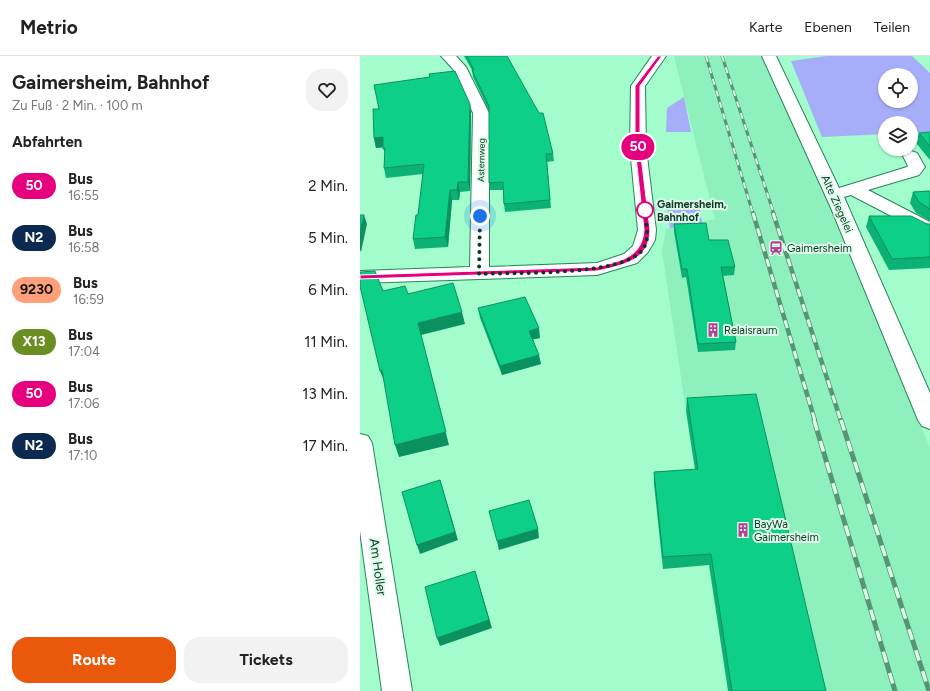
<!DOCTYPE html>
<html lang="de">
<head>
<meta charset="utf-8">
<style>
  :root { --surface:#fff; --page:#f2f2f2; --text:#222; --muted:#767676; --line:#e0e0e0; --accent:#ea580c }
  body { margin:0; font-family:Figtree,sans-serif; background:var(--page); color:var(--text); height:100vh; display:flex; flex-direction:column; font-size:15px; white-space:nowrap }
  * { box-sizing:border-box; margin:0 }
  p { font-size:13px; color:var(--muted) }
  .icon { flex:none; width:22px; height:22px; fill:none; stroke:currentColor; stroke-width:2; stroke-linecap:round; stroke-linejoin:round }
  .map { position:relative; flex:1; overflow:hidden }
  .sheet { display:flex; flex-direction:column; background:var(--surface); width:360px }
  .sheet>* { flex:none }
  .badge { padding:0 8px; border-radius:13px; font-size:14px; line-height:26px }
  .tools { position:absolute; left:518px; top:12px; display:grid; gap:8px }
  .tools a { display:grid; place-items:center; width:40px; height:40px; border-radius:50%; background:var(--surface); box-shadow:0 1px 3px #0004; font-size:20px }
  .you { position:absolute; width:20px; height:20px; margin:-10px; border:3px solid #fff; border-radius:50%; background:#1a73e8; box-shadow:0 0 0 6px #1a73e833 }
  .map>.badge { position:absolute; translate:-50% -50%; box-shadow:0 0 0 2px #fff }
  h2 { padding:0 12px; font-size:15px; line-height:36px }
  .round { display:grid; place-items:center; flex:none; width:42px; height:42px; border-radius:16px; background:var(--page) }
  .overview { display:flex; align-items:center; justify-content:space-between; height:68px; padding:0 12px }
  h1 { font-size:19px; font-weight:700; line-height:30px }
  .action { display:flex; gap:8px; margin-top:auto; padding:8px 12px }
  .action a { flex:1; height:46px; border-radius:16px; background:var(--accent); color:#fff; font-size:16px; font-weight:700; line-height:46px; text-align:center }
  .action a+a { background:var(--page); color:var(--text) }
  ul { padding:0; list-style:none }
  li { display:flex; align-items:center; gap:12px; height:52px; padding:0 12px }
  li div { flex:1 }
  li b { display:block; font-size:15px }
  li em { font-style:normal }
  li .badge { min-width:44px; font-weight:700; text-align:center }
  header { display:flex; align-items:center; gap:24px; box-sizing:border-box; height:56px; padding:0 20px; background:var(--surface); border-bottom:1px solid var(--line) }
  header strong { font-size:19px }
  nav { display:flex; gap:22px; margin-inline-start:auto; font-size:14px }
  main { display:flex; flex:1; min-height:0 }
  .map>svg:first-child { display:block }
</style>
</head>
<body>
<header>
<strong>Metrio</strong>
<nav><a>Karte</a><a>Ebenen</a><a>Teilen</a></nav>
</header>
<main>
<section class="sheet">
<div class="overview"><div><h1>Gaimersheim, Bahnhof</h1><p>Zu Fuß · 2 Min. · 100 m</p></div><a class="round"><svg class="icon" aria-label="heart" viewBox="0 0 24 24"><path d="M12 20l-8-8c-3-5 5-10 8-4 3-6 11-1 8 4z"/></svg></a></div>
<h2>Abfahrten</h2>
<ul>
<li><span class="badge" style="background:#e6007e;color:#fff">50</span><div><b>Bus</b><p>16:55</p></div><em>2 Min.</em></li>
<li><span class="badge" style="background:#0c294f;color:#fff">N2</span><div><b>Bus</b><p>16:58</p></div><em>5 Min.</em></li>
<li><span class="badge" style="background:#ffa07a;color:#111">9230</span><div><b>Bus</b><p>16:59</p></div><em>6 Min.</em></li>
<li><span class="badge" style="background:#6b8e23;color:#fff">X13</span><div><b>Bus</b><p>17:04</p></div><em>11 Min.</em></li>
<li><span class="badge" style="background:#e6007e;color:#fff">50</span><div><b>Bus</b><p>17:06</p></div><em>13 Min.</em></li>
<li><span class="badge" style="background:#0c294f;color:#fff">N2</span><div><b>Bus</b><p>17:10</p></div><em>17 Min.</em></li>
</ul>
<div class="action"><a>Route</a><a>Tickets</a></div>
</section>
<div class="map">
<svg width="570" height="635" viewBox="0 0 570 635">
  <rect width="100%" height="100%" fill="#a2fccb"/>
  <path fill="#8ef1bd" d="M314 0H402L466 140 570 392V635H460L394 351 326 355 302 195 306 173 355 163Z"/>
  <g fill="#a7aef9" fill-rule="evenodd">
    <path d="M467 0H552L570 17V76L551 77V67H525V78L462 81 431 5ZM525 19H551V45H525Z"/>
    <path d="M324 41 331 76H306L307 52Z"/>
    <path d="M338 145 343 170 310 172 306 146Z"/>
  </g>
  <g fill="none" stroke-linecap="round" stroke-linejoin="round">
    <defs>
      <g id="minor">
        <path d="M81 0H96L106 11 129 57V211L237 207 264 198 273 190 278 174 270 92 271 30 292 0H306L285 30 286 92 296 174 295 184 288 196 277 207 237 219 0 227V215L110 211 113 57 93 13Z"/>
        <path d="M402 0H416L479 132 547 111 548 110 543 100 545 97 551 95 557 97 565 111 559 119 508 134 570 166V178L564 177 491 139 484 141 570 337V373L562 370 558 364 471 152Z"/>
        <path d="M0 378 8 380 12 387 52 635H22L0 475Z"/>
      </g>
    </defs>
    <use href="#minor" stroke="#27845a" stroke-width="2"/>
    <use href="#minor" fill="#fff" fill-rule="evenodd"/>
    <defs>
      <g id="rail-far2">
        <path d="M346 0 393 158"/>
        <path d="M362 0 414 158"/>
      </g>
      <g id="rail-far1">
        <path d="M393 157 455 365"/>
        <path d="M413 157 481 365"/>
      </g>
      <g id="rail">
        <path d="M454 364 535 635"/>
        <path d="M481 364 569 635"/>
      </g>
    </defs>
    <use href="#rail-far2" stroke="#569574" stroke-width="3"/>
    <use href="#rail-far1" stroke="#569574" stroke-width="4.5"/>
    <use href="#rail" stroke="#569574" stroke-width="5"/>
    <use href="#rail-far2" stroke="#dafce8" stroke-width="2" stroke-dasharray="6" stroke-linecap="butt"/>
    <use href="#rail-far1" stroke="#dafce8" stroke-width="3" stroke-dasharray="8" stroke-linecap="butt"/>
    <use href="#rail" stroke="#dafce8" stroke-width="3.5" stroke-dasharray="11" stroke-linecap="butt"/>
  </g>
  <g fill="#0cb275">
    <path d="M104 0H147L193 98 194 105 187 106 191 152 145 156 144 148 143 134H130L129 127V55L113 21 112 14Z"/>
    <path d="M69 18 111 57 110 135 100 136 99 144H92L88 191 55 193 53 183 58 159 63 118 26 122 24 112 25 98 23 91 16 92 14 82 19 53 69 21Z"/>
    <path d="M570 76V104L556 87 559 77Z"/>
    <path d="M570 135V165L556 157 550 147 553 136Z"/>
    <path d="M509 160 570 168V212L529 214 506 171Z"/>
    <path d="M314 168 349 184 375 211 374 219 363 220 376 286 375 294 338 296 326 221 322 222 314 176Z"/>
    <path d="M118 252 180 282 173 283 181 308 142 319 120 262Z"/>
    <path d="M327 342 466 635H368L349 509 303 513 294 428V416L335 414 326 355Z"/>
  </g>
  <g fill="#0a915f">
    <path d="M110 48 111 57 110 135 108 126Z"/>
    <path d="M23 81 25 91 16 92 14 82Z"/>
    <path d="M98 126 100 136 99 144 97 134Z"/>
    <path d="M90 134 92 144 88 191 85 181Z"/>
    <path d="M4 159 7 168 1 196 0 194V176Z"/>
    <path d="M102 256 105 268 61 279 89 389 39 401 35 389 58 267Z"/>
    <path d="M179 272 180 282 170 284 169 275Z"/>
    <path d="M179 299 181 308 142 319 140 310Z"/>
    <path d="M22 314 25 327 20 315Z"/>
    <path d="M80 424 98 484 60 498 57 489Z"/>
    <path d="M178 473 179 482 139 494 137 485Z"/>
    <path d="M115 515 132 572 80 590 77 582Z"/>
  </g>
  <g fill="#0ecf88" stroke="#0a915f">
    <path d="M107 0H147L179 57H183L193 98H186L190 144 144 148 143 126 129 127V50L112 14H114Z"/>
    <path d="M95 15 110 48 108 126H98L97 134H90L85 181 53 183 56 159H58L64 108 24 112 25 92 23 93V81L14 82 13 53H19L14 29 70 21 69 18Z"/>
    <path d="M570 76V90L559 77Z"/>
    <path d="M570 135V153L559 146 553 136Z"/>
    <path d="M0 159H4L0 176Z"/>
    <path d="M509 160H551L567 168H570V201L532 203Z"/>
    <path d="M346 167 349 184H368L375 211H361L376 286 338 288 327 213H322L314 168Z"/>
    <path d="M15 215 23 235 45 230 48 238 93 227 102 256 58 267 86 376 35 389 22 314 20 315 0 230V216Z"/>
    <path d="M165 241 179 272 169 275 179 299 140 310 118 252Z"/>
    <path d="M396 338 466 635H372L351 498 303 501 294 416 338 413 327 342Z"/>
    <path d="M80 424 95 476 57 489 42 436Z"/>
    <path d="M169 444 178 473 137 485 129 455Z"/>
    <path d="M115 515 129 564 77 582 65 531Z"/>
  </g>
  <path fill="#e6007e" stroke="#fff" d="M298 0H302L280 30V92L290 174C289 205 263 209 237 215L0 223V219L237 211C260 205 282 202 284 174L275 92V30Z"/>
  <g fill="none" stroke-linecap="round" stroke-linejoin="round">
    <path stroke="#0f3523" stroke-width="4" stroke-dasharray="0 7.2" d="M120 160 119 218C153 216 264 221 283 193 291 182 285 166 285 154"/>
  </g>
  <defs>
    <symbol id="station-bare" viewBox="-9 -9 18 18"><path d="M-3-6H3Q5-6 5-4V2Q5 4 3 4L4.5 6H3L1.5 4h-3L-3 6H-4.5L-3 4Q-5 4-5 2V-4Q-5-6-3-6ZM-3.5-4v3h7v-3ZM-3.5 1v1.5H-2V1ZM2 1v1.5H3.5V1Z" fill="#b53f96" stroke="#dafce8" stroke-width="2.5" paint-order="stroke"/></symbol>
    <symbol id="building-bare" viewBox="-9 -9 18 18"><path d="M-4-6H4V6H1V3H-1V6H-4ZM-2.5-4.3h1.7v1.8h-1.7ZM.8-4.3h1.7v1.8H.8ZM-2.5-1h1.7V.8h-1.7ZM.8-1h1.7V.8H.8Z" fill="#b53f96" stroke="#dafce8" stroke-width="2.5" paint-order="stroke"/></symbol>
  </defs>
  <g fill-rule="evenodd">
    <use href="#station-bare" x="406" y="182" width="20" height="20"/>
    <use href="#building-bare" x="343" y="264" width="20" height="20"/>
    <use href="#building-bare" x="373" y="464" width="20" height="20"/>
  </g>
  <circle fill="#fff" stroke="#e6007e" stroke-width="2" cx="285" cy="154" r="8"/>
  <g text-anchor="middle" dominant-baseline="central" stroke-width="4" stroke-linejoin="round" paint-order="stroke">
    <g font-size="9" fill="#0f3523" stroke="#dafce8">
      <text transform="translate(121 104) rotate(-89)">Asternweg</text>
    </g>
    <g font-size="11" font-weight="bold" fill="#0f3523" stroke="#dafce8" text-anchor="start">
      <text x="297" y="148">Gaimersheim,<tspan x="297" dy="13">Bahnhof</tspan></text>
    </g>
    <g font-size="11" fill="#0f3523" stroke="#dafce8">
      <text transform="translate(477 148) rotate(66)">Alte Ziegelei</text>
    </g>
    <g font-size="11" fill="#0f3523" stroke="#dafce8" text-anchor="start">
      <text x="427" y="192">Gaimersheim</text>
      <text x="364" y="274">Relaisraum</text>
      <text x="394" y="468">BayWa<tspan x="394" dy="13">Gaimersheim</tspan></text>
    </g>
    <g font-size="13" fill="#0f3523" stroke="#dafce8">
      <text transform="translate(18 511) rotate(82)">Am Holler</text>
    </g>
  </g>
</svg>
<div class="tools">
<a><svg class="icon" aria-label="locate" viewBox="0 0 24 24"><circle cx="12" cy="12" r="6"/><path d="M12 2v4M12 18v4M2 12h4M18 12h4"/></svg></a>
<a><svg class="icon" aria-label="layers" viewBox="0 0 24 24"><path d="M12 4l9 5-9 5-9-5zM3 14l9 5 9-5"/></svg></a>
</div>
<div class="you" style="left:120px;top:160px"></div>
<b class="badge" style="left:278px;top:91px;background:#e6007e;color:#fff">50</b>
</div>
</main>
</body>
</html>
